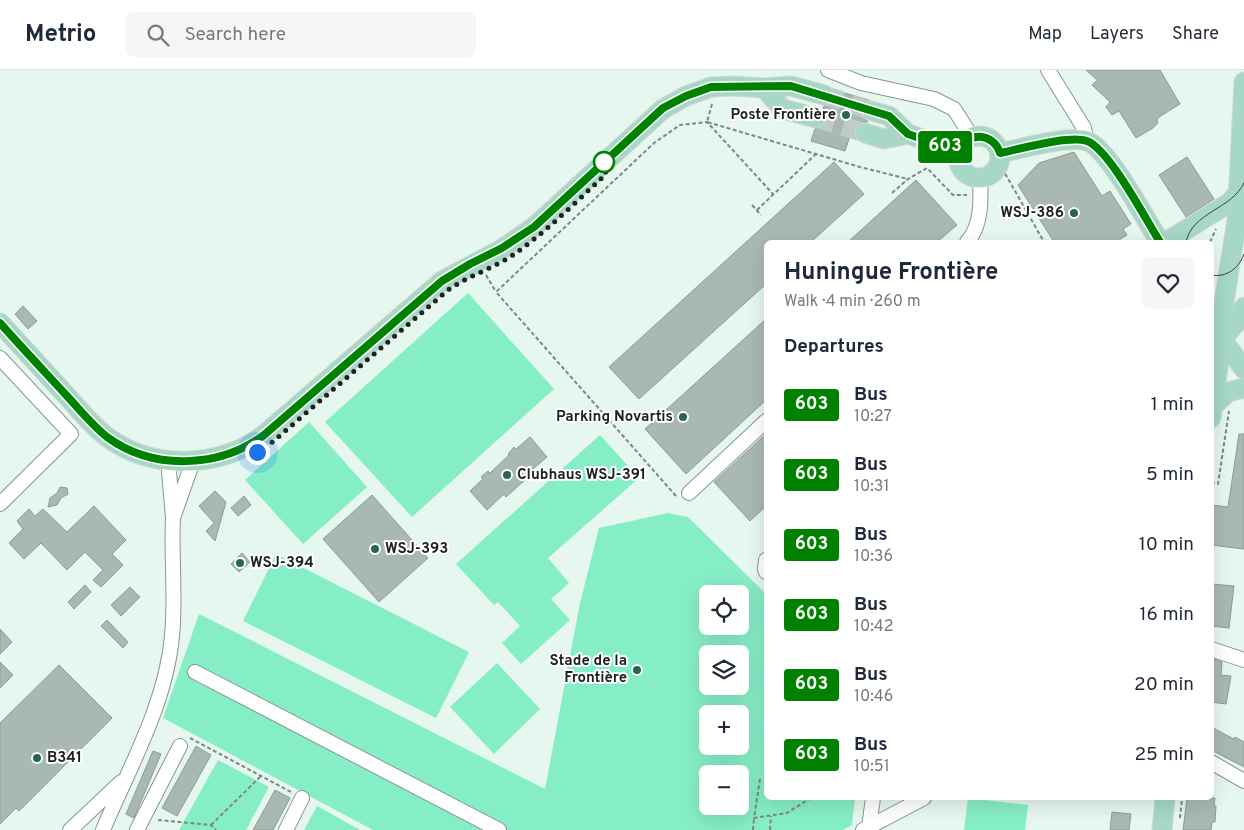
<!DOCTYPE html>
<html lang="en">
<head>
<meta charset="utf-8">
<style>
  :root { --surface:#fff; --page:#f6f6f7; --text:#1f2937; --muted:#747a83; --line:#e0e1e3 }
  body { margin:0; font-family:Overpass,sans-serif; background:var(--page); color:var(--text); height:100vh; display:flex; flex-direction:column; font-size:19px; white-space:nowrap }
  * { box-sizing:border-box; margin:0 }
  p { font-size:16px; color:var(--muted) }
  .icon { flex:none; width:28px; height:28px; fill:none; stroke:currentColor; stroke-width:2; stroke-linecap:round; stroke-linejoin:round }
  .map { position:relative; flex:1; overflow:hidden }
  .drawer { position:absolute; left:764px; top:170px; width:450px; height:560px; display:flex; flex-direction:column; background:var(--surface); border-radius:8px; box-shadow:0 5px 20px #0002 }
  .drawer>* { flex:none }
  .badge { padding:0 10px; border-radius:4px; font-size:18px; line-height:32px }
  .tools { position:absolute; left:699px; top:515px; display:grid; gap:10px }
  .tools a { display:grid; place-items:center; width:50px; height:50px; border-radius:8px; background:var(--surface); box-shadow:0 5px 20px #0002; font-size:25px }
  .you { position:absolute; width:25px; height:25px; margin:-12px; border:4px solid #fff; border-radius:50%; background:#1a73e8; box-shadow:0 0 0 8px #1a73e833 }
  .map>.badge { position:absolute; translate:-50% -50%; box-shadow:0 0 0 2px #fff }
  h2 { padding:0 20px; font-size:19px; line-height:45px }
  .round { display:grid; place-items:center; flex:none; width:52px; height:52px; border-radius:8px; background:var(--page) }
  .head { display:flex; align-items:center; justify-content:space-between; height:85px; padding:0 20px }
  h1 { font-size:24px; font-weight:700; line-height:38px }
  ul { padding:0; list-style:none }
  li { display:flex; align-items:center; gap:15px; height:70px; padding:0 20px }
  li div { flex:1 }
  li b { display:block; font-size:19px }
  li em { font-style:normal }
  li .badge { min-width:55px; font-weight:700; text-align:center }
  header { display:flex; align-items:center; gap:30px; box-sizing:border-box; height:70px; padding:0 25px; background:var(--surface); border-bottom:1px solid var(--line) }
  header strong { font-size:24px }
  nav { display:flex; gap:28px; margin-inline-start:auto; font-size:18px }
  .search { width:350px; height:45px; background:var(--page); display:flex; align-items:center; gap:12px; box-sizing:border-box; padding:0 18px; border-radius:8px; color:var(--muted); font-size:19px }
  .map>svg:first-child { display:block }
</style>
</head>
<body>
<header>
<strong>Metrio</strong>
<div class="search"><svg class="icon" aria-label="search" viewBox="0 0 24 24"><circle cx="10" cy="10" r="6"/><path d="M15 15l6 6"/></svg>Search here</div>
<nav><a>Map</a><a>Layers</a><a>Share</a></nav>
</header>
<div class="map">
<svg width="1244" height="760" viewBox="0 0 1244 760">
  <rect width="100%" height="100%" fill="#e5f7ef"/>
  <g fill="#86eec7" fill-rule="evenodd">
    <path d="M468 223 554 319 412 447 325 352Z"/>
    <path d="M309 352 367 417 303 474 245 410Z"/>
    <path d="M600 365 639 408 548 488 569 513 551 529 570 550 521 594 502 573 520 556 498 532 494 535 456 494Z"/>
    <path d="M668 443 688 447 766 524V728H855L852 755 843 760H373L163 648 199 544 545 719 580 533 599 458ZM708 524H740V556H708ZM708 584H740V616H708ZM708 644H740V676H708ZM708 704H740V736H708Z"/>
    <path d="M276 484 469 582 436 648 243 551Z"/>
    <path d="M497 593 540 639 494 684 450 637Z"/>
    <path d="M218 690 269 717 246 760H179Z"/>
    <path d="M968 728 1028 735 1025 760H964Z"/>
    <path d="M317 736 360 760H304Z"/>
  </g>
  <g fill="#a9b9b2" stroke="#8b9c95">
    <path d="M1086 0H1160L1180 34 1159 47 1157 50 1158 53 1153 58 1136 68 1119 41 1112 45 1106 37 1110 32 1092 15 1097 10Z"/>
    <path d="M834 20 869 30 864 33 861 38V44L868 52H862L857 55 854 60 855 67 850 66 845 81 811 71 815 59 824 56 827 51V45L823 40 824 36 832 33 835 28Z"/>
    <path d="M1074 82 1102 126 1110 121 1131 154 1123 159 1127 165 1116 172H1054L1018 115 1039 93Z"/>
    <path d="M1187 87 1214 129 1186 147 1159 105Z"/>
    <path d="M834 92 864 124 811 172H766V214L639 329 609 297Z"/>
    <path d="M916 110 957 155 937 172H848Z"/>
    <path d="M23 236 37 251 28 259 15 244Z"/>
    <path d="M766 249V330L686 404 645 359Z"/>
    <path d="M766 364V436L750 451 714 412Z"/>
    <path d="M1239 364H1244V479L1211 475V435L1228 437Z"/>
    <path d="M530 367 547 387 533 399 535 401 506 427 504 424 487 440 470 421 483 409 481 407 488 401 490 403 509 385 508 384 514 377 516 379Z"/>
    <path d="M60 417 67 418 68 424 61 428 57 435 48 437 50 428 57 423Z"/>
    <path d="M215 421 226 432 215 471 206 461 214 453 199 436Z"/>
    <path d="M372 425 428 488 379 532 323 469Z"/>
    <path d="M244 426 251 435 238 446 231 438Z"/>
    <path d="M94 436 126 470 112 484 123 495 101 517 93 510 103 500 85 482 67 500 41 473 24 489 9 473 23 459 17 451 29 439 35 446 43 439 67 462Z"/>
    <path d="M242 483 250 492 239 502 231 494Z"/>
    <path d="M1212 514 1234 516 1229 558 1211 556Z"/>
    <path d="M85 515 91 522 74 539 68 532Z"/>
    <path d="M130 517 140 527 121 546 111 535Z"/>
    <path d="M107 550 128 572 123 578 101 556Z"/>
    <path d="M0 559 12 572 0 584Z"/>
    <path d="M1211 588 1222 592 1221 605 1231 606 1226 634 1211 632Z"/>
    <path d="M0 592 13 605 0 618Z"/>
    <path d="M59 595 112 648 19 741 16 738 0 754V653Z"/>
    <path d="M1211 657 1234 669 1235 667 1244 672V697L1211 680Z"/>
    <path d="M196 676 211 685 177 746 162 738Z"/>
    <path d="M153 681 161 684 134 748 126 744Z"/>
    <path d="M275 720 290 728 273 760H253Z"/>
    <path d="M1187 728H1215L1214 736H1216L1215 752H1212L1211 760H1183Z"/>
    <path d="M1112 742 1131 744 1129 760H1110Z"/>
  </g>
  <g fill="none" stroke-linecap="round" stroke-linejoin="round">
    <g stroke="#bdccc6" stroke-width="19" stroke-dasharray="19 9" stroke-linecap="butt">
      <path d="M824 25 872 41"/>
      <path d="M816 48 865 63"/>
    </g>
    <defs>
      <g id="minor">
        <path d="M828 0 861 13 934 29 954 39 972 67"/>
        <path d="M1048 0 1084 58 1087 71"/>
        <path d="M967 172C982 156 981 129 980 109"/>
        <path d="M0 288 71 364 0 434"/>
        <path d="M168 390 173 448 193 391"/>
        <path d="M689 423 766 351"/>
        <path d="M766 490 765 499 766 502"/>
        <path d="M1211 579 1244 590"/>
        <path d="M195 602 499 760"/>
        <path d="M1211 692 1244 711"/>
        <path d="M869 757 873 728"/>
        <path d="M70 760 121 712"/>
        <path d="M103 760C129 698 166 634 172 566 176 527 171 487 173 448"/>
        <path d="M137 760 180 676"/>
        <path d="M286 760 302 728"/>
        <path d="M863 760 924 728"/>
      </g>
      <g id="major">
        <path d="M733 16 764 18 791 16 824 25"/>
        <path d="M764 18 783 39 816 48"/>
        <path d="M872 41 889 46 908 64 959 82"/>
        <path d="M865 63 884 69 908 64"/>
        <circle cx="979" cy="87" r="21"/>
        <path d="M1000 83C1020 79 1069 65 1087 71 1109 79 1146 151 1160 172"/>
        <path d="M1166 172 1229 133 1238 123"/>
        <path d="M0 253C22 277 43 300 65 324 78 338 91 355 107 367 153 401 220 398 264 365L442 211 502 179 534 157 663 39 686 26 711 17"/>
        <path d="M1219 265 1244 299"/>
        <path d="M1222 269 1237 252 1244 237"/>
        <path d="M1213 336 1228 322 1244 318"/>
        <path d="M1211 348 1222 269V245L1237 150 1244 12"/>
        <path d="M1162 760 1165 728"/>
      </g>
    </defs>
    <use href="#minor" stroke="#879790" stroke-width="16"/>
    <use href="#major" stroke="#d6d7d7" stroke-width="21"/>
    <g stroke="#7d8883" stroke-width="2" stroke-dasharray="4 2.5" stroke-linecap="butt">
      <path d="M712 34 707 52 860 97 908 109"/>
      <path d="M1002 98 1044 172"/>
      <path d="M892 123 908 109 927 98 953 125H967"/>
      <path d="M752 135 761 145"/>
      <path d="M757 140 816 84"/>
      <path d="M1210 172 1216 159"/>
      <path d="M486 205 496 222"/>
      <path d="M1211 412 1218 414 1229 341"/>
      <path d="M676 426 496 222 654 73 680 55 707 52 773 124"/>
      <path d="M190 668 291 722"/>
      <path d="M760 709 754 748 787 743 811 728"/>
      <path d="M1180 748 1182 728"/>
      <path d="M158 750 211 755 216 760"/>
      <path d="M211 755 261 706"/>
      <path d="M753 760 754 748"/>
      <path d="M770 760 771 746"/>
    </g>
    <use href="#minor" stroke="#fff" stroke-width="14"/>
    <use href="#major" stroke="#a6d8c5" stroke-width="19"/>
    <g stroke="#373f3c" stroke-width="1">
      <path d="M1186 172C1192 142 1231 140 1244 113"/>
      <path d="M1211 205C1227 208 1239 198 1244 184"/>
    </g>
    <defs>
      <path id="major-bridge" d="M711 17 733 16"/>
    </defs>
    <use href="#major-bridge" stroke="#d6d7d7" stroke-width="21" stroke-linecap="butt"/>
    <use href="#major-bridge" stroke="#a6d8c5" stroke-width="19"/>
  </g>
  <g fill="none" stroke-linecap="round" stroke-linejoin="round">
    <defs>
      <path id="line" d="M0 253C22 278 45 302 67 326 80 340 92 355 107 367 153 401 220 398 264 365L442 211 470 194 502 178 534 157 663 38 686 26 711 17 791 16 889 46 908 64 959 82C967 61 993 62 1000 83 1020 79 1069 65 1087 71 1109 79 1146 150 1160 172"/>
    </defs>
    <use href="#line" stroke="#fff" stroke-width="11"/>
    <use href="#line" stroke="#008200" stroke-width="8"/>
    <path stroke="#1c2220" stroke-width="5" stroke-dasharray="0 9" d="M257 382 269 375 448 220C468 206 492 199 513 185 546 162 577 131 606 104L604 92"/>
  </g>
  <g fill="#286550" stroke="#fff" stroke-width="2">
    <circle cx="846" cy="45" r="5"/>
    <circle cx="1074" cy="143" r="5"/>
    <circle cx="683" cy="347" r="5"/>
    <circle cx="507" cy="405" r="5"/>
    <circle cx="375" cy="479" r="5"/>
    <circle cx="240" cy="493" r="5"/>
    <circle cx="637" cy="600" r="5"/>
    <circle cx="37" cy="688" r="5"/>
  </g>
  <circle fill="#fff" stroke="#008200" stroke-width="2.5" cx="604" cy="92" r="10"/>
  <g text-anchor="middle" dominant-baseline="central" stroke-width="4" stroke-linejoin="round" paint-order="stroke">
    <g font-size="15" font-weight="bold" fill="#1c2220" stroke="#fff" text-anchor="end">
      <text x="836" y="45">Poste Frontière</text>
      <text x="1064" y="143">WSJ-386</text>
      <text x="673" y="347">Parking Novartis</text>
      <text x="517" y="405" text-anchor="start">Clubhaus WSJ-391</text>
      <text x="385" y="479" text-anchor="start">WSJ-393</text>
      <text x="250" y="493" text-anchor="start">WSJ-394</text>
      <text x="627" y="591">Stade de la<tspan x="627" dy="17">Frontière</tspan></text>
      <text x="47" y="688" text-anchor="start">B341</text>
    </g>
  </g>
</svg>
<div class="tools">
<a><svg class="icon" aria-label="locate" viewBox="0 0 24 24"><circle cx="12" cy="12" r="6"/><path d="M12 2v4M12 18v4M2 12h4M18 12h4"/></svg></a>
<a><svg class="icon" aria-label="layers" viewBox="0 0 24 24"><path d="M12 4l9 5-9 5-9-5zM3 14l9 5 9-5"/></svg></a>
<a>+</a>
<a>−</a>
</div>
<div class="you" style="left:257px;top:382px"></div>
<b class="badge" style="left:945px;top:77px;background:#008200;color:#fff">603</b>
<section class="drawer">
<div class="head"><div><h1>Huningue Frontière</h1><p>Walk · 4 min · 260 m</p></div><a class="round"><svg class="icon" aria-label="heart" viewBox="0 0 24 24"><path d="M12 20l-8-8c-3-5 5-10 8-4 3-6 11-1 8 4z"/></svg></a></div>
<h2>Departures</h2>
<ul>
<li><span class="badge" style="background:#008200;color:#fff">603</span><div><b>Bus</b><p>10:27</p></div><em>1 min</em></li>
<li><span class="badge" style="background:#008200;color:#fff">603</span><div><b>Bus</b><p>10:31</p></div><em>5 min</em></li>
<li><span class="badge" style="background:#008200;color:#fff">603</span><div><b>Bus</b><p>10:36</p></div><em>10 min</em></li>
<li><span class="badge" style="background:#008200;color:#fff">603</span><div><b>Bus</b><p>10:42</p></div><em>16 min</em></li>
<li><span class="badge" style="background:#008200;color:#fff">603</span><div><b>Bus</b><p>10:46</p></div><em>20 min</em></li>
<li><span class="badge" style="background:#008200;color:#fff">603</span><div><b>Bus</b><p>10:51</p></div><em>25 min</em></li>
</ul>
</section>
</div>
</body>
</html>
